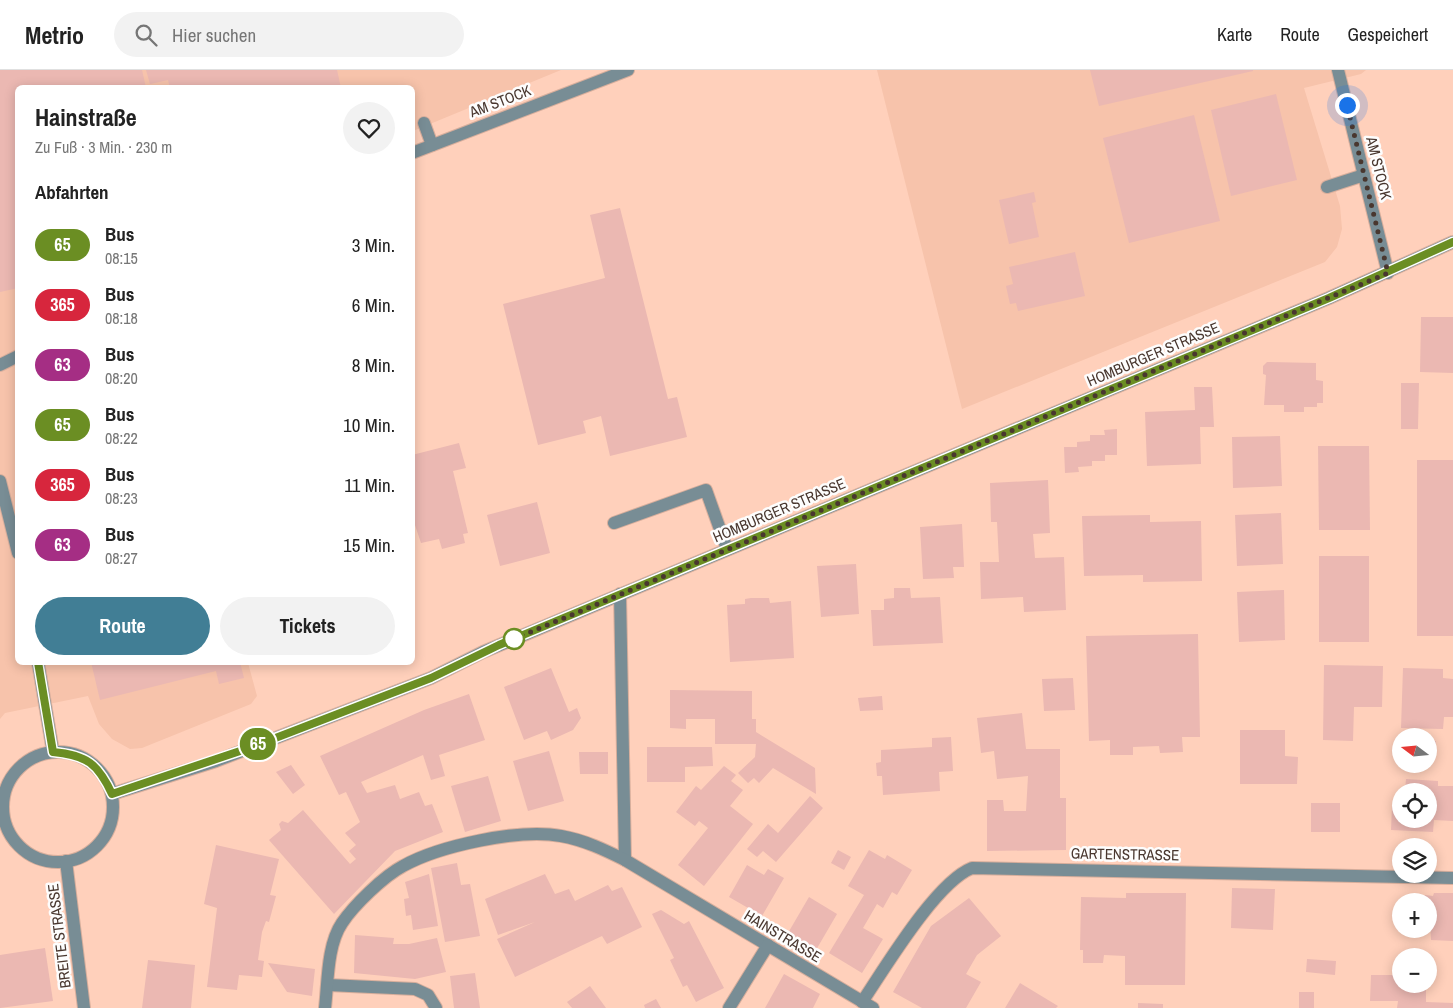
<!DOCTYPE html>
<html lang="de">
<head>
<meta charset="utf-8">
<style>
  :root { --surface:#fff; --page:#f2f2f2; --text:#222; --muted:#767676; --line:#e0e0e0; --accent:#417e95 }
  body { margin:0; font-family:"Archivo Narrow",sans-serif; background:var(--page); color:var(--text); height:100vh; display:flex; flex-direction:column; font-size:19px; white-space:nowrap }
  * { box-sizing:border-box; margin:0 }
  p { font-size:16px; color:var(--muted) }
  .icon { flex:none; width:28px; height:28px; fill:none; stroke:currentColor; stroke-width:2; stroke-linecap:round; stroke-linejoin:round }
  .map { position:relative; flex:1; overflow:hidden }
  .drawer { position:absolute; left:15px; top:15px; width:400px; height:580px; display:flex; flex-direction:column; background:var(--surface); border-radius:8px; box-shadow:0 2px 12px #0003 }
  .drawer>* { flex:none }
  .badge { padding:0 10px; border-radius:16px; font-size:18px; line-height:32px }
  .needle { width:32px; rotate:286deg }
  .buttons { position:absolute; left:1392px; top:658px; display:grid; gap:10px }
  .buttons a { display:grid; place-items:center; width:45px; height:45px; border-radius:50%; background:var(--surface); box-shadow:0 2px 12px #0003; font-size:25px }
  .you { position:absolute; width:25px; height:25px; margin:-12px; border:4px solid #fff; border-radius:50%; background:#1a73e8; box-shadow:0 0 0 8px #1a73e833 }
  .map>.badge { position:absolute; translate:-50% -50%; box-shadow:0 0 0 2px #fff }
  h2 { padding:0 20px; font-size:19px; line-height:45px }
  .round { display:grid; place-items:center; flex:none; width:52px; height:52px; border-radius:26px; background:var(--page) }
  .head { display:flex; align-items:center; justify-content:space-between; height:85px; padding:0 20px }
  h1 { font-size:24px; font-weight:700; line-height:38px }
  .button { display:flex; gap:10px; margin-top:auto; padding:10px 20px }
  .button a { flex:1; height:58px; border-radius:30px; background:var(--accent); color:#fff; font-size:20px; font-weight:700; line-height:58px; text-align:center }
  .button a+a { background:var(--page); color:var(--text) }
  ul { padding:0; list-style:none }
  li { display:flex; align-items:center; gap:15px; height:60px; padding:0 20px }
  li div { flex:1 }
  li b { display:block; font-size:19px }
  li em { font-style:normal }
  li .badge { min-width:55px; font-weight:700; text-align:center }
  header { display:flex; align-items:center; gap:30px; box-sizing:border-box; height:70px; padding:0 25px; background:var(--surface); border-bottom:1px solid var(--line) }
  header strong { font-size:24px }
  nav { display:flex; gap:28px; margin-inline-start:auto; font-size:18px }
  .search { width:350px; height:45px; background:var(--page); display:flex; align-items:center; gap:12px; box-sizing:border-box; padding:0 18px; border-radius:28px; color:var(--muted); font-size:19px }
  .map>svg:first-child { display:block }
</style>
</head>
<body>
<header>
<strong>Metrio</strong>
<div class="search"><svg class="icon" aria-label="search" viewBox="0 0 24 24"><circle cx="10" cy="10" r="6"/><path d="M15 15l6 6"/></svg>Hier suchen</div>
<nav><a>Karte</a><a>Route</a><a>Gespeichert</a></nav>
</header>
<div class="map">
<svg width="1453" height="938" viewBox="0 0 1453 938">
  <rect width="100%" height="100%" fill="#ffd0bb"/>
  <g fill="#f7c3ab">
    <path d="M0 0H561L413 61 412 18H18V592L248 593 257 626 251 634 142 678 130 679 112 669 99 654 88 626 5 643 0 649Z"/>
    <path d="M877 0H1366L1361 4 1304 18 1340 136 1342 159 1337 177 1325 192 962 339Z"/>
  </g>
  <g fill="#ebb8b2">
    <path d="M0 0H142L146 18H18V218L0 222Z"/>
    <path d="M146 0H337L341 18H170L168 10 150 14Z"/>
    <path d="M1090 0H1253V1L1099 36Z"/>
    <path d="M1276 24 1297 110 1231 126 1211 40Z"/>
    <path d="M1194 45 1220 151 1129 173 1103 68Z"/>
    <path d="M1034 122 1036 132 1032 133 1039 167 1009 174 999 130Z"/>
    <path d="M620 138 668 329 677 327 687 367 610 386 601 346 583 351 586 363 538 375 503 234 605 208 590 145Z"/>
    <path d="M1075 182 1085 226 1018 241 1016 233 1010 234 1006 216 1013 214 1009 197Z"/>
    <path d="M1421 247H1453V303L1420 302Z"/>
    <path d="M1267 292 1316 293V310L1323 311V333H1317V337H1304V342H1284V335H1264L1266 305 1263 304V296Z"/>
    <path d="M1401 313H1419L1418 359H1401Z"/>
    <path d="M1194 317H1212L1214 357H1200L1201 394 1147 396 1145 342 1195 340Z"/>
    <path d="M1117 359V385H1105V391H1092V396L1078 397 1079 402 1065 403 1064 377H1077V372L1090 371V365H1105L1104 360Z"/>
    <path d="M1280 366 1282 416 1233 418 1232 367Z"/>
    <path d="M459 373 466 398 453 401 468 463 463 464 465 473 442 479 439 469 421 473 412 446V417L415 416 412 385Z"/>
    <path d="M1318 376H1369L1370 460H1319Z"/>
    <rect x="1417" y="390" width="36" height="176"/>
    <path d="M1048 410 1050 463 1033 464 1035 488 1064 487 1066 540 1024 542 1023 527 981 529 980 492H999L997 452H991L990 413Z"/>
    <path d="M537 432 550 483 500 496 487 445Z"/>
    <path d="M1281 443 1283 494 1237 496 1235 445Z"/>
    <path d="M1150 445V452L1201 451 1202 511 1143 512V505L1084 506 1082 446Z"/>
    <path d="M962 454 964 497H953L954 508 923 509 920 457Z"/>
    <rect x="1319" y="486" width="50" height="86"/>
    <path d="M856 494 859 544 821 547 817 496Z"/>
    <path d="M894 518H910L911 528 940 527 943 573 873 576 871 540H884V529L894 528Z"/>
    <path d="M1284 520 1285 570 1239 572 1237 522Z"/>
    <path d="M751 528H769L770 533 791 531 794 588 730 592 727 535 745 534V529Z"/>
    <path d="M1198 564 1200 667H1182L1183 682 1160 683 1159 676 1133 677V685H1110V670L1089 671 1086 566Z"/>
    <path d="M91 592H240L244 608 219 614 216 601 100 630Z"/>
    <path d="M1324 595 1383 596 1382 637H1354L1353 671 1323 670Z"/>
    <path d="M551 598 569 642 577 638 581 648 573 660 551 670 547 661 524 670 504 617Z"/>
    <path d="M1403 598 1443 599V608L1453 609V647H1444L1443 659 1401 658Z"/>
    <path d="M1073 608 1075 640 1044 641 1042 609Z"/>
    <path d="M670 620 752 621V649H756V662L815 698 816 724 773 698 759 713 754 708 748 713 738 703 755 687 756 674H715V649H686V659L670 658Z"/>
    <path d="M469 624 485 670 439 685 445 706 431 710 423 685 361 712 367 723 395 715 400 729 419 722 425 736 432 734 443 762 395 781 334 844 269 770 281 760 279 754 282 751 288 753 303 740 350 794 356 789 349 781 356 775 345 763 360 752 346 722 339 725 320 686 424 640Z"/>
    <path d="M882 626 883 640 860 641 858 628Z"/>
    <path d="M1022 643 1026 679H1060V728H1066V780L987 781V730H1003L1004 741H1026L1028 706 997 709 994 681 981 683 977 648Z"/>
    <path d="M1240 660H1285V686L1298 687 1297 714H1240Z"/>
    <path d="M951 667 953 701 939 702 940 721 883 725 882 706H877L876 693 881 692V680L932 677V668Z"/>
    <path d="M1429 671H1436L1435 688H1429Z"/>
    <path d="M647 677H712L713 696 685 697V712H647Z"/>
    <path d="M549 681 564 731 528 741 513 691Z"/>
    <path d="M579 682H608V704H580Z"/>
    <path d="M291 695 305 715 293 724 276 702Z"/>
    <path d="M724 696 736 705 731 711 743 720 730 736 753 754 704 816 678 795 708 758 699 751 695 756 676 742 696 716 701 720Z"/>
    <path d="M488 706 501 751 465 762 451 716Z"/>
    <path d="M1406 709 1438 711V716H1453V751L1434 750 1433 762 1391 760 1392 736H1401V749H1429V721H1405Z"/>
    <path d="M810 726 823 738 776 792 763 781 757 787 747 779 768 754 778 763Z"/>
    <rect x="1311" y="733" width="29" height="29"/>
    <path d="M216 775 279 789 270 825 276 826 269 852 266 851 262 862 258 890 264 891 262 907 239 905 237 920 207 917 217 838 204 834Z"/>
    <path d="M838 780 851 787 844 800 831 793Z"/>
    <path d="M869 780 885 789 887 785 912 800 897 825 892 822 883 838 877 834 863 858 883 869 862 903 829 883 864 825 848 816Z"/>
    <path d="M457 793 461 815 470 814 480 866 445 872 431 798Z"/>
    <path d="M747 795 764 805 768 799 784 808 762 846 729 827Z"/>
    <path d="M429 804 438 856 413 860 411 845 406 846 404 829 409 828 405 812Z"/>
    <path d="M545 804 555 824 569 819 575 831 608 815 612 821 622 817 642 857 607 874 602 866 515 907 497 869 535 852 498 865 485 829Z"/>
    <path d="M1232 818 1275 819 1273 860 1231 858Z"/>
    <path d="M1126 823H1186L1185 915H1125V886L1104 885 1103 893H1083V880H1080L1081 827 1126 828Z"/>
    <path d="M1434 823H1453V871L1431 870 1429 831H1424L1425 825 1433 826Z"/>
    <path d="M809 827 837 844 816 880 788 863Z"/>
    <path d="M969 828 1001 866 977 885 966 904 981 912 966 938H922L893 922 931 856Z"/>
    <path d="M661 840 684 854 689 851 724 918 696 932 687 915 683 917 670 890 674 888 652 844Z"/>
    <path d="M355 865 394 868 393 874H409L437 868 446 902 415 909 354 903Z"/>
    <path d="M45 878 53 931 0 938V885Z"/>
    <path d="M1307 889 1336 891 1335 905 1306 902Z"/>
    <path d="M148 890 195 895 191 938H142Z"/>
    <path d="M268 893 315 899 312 926 287 922Z"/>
    <path d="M475 903 480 938H454L450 906Z"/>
    <path d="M784 904 820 924 813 938H765Z"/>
    <path d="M1371 905H1401V914H1426V932L1453 933V938H1397L1398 931H1370Z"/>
    <path d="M1020 913 1058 936 1056 938H1005Z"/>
    <path d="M590 916 606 938H572L567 932Z"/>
    <rect x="1299" y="922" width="15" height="16"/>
    <path d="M656 929 661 938H645L644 935Z"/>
    <path d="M1138 933 1163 934V938H1138Z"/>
  </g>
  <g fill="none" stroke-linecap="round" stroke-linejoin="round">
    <defs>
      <g id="minor">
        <path d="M1338 0 1388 203"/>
        <path d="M424 53 432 75"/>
        <path d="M412 83 628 0"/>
        <path d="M1327 117 1364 105"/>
        <path d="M0 295 18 286"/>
        <path d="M0 411 18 483"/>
        <path d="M614 453 706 420 727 479"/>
        <path d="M620 524 625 790"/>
        <path d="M38 592 53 682"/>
        <circle cx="58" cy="737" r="55"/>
        <path d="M112 724 216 691 431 608 483 582 1329 228 1453 172"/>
        <path d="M66 791 84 938"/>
        <path d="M328 915 415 919 428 925 436 938"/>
        <path d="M862 932C885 898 936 812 972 798L1453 808"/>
        <path d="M325 938C328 912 327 875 342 853 354 835 384 806 403 796 439 776 520 758 561 766 584 770 605 780 625 790L873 938"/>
        <path d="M729 938 768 875"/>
      </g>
    </defs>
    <use href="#minor" stroke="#d7ae9c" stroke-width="14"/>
    <use href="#minor" stroke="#788d95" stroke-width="12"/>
  </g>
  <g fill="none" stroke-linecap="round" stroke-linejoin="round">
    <defs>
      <path id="line" d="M38 592 53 682C87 685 98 694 112 724L252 677 431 608 499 575 1329 228 1453 172"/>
    </defs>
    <use href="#line" stroke="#fff" stroke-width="11"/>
    <use href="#line" stroke="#6b8e23" stroke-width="8"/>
    <path stroke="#49372f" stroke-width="5" stroke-dasharray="0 9" d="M514 569 1388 203 1347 35"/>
  </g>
  <circle fill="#fff" stroke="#6b8e23" stroke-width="2.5" cx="514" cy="569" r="10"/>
  <g text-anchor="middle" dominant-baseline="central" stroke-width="5" stroke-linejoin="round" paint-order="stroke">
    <g font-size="15" fill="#49372f" stroke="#fdfdfd">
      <text transform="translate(500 31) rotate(-21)">AM STOCK</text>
      <text transform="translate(1379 98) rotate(76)">AM STOCK</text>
      <text transform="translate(1153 284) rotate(-23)">HOMBURGER STRASSE</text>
      <text transform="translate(779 440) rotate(-23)">HOMBURGER STRASSE</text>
      <text transform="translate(1125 784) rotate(1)">GARTENSTRASSE</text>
      <text transform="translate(59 866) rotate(-97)">BREITE STRASSE</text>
      <text transform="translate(783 866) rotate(31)">HAINSTRASSE</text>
    </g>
  </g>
</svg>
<div class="buttons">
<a><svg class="needle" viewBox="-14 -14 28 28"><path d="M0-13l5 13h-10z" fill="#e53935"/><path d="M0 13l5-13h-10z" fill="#767676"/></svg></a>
<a><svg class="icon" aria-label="locate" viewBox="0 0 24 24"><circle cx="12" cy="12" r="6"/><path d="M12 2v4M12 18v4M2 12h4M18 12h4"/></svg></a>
<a><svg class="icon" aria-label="layers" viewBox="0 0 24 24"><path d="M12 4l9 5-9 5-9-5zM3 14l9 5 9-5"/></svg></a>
<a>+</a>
<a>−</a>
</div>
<div class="you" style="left:1347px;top:35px"></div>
<b class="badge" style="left:258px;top:674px;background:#6b8e23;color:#fff">65</b>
<section class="drawer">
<div class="head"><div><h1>Hainstraße</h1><p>Zu Fuß · 3 Min. · 230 m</p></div><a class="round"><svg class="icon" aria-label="heart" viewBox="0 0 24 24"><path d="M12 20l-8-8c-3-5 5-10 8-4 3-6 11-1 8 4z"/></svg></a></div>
<h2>Abfahrten</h2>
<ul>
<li><span class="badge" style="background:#6b8e23;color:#fff">65</span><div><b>Bus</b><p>08:15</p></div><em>3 Min.</em></li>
<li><span class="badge" style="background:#d7263d;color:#fff">365</span><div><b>Bus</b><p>08:18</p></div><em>6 Min.</em></li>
<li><span class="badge" style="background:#a52e84;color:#fff">63</span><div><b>Bus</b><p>08:20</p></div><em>8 Min.</em></li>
<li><span class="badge" style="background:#6b8e23;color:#fff">65</span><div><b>Bus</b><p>08:22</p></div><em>10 Min.</em></li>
<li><span class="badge" style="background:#d7263d;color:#fff">365</span><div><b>Bus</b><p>08:23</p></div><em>11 Min.</em></li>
<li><span class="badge" style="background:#a52e84;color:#fff">63</span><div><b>Bus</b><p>08:27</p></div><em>15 Min.</em></li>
</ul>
<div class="button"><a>Route</a><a>Tickets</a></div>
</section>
</div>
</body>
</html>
